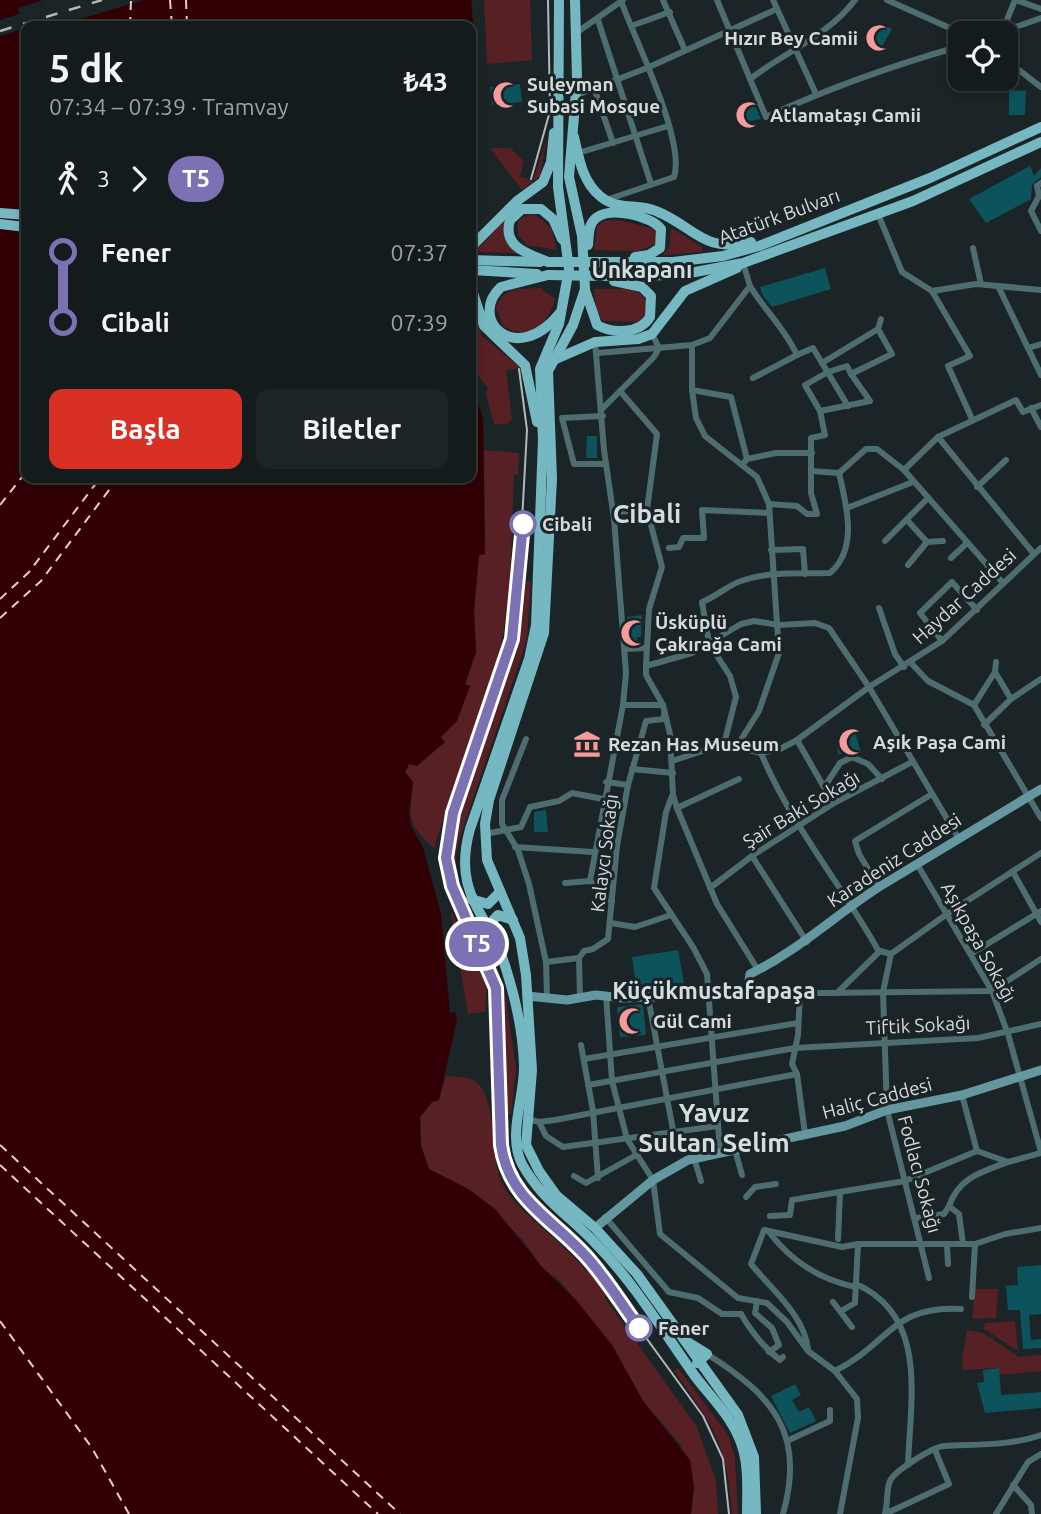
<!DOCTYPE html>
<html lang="tr">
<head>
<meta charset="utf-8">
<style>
  :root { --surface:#141b1c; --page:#1d2425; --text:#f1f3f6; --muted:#9da1a3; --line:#33393b; --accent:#d93025 }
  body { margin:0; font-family:Ubuntu,sans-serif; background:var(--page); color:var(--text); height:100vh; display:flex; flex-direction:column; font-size:26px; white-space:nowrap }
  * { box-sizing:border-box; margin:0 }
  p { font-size:23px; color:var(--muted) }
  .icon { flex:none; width:38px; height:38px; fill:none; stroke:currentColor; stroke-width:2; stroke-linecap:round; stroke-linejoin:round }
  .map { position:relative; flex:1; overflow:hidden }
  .drawer { position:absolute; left:21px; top:21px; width:455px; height:462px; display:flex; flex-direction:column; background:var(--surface); border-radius:14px; box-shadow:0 4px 10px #0003,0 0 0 2px var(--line) }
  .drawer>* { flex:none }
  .badge { padding:0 14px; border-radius:23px; font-size:24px; line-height:46px }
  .controls { position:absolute; left:948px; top:21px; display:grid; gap:14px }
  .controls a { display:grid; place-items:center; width:70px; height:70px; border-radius:14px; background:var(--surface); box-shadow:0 4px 10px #0003,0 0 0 2px var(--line); font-size:35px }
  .map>.badge { position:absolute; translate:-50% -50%; box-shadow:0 0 0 4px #fff }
  .legs { display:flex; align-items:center; gap:10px; height:77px; padding:0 28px; font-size:23px }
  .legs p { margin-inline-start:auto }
  .headline { display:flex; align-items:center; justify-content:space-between; height:119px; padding:0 28px }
  h1 { font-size:38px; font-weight:700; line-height:52px }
  .button { display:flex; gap:14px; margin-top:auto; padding:14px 28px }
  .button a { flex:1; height:80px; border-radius:14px; background:var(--accent); color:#fff; font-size:28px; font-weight:700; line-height:80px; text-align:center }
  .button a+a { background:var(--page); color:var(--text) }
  ul { padding:0 28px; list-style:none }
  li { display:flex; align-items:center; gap:24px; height:70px; font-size:26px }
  li i { display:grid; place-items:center; width:10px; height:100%; margin:0 9px; background:currentColor }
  li i::after { content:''; width:18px; height:18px; margin:-9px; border:5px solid; border-radius:50%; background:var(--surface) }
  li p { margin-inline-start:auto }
  li:first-child i { background:linear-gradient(#0000 50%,currentColor 0) }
  li:last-child i { background:linear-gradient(currentColor 50%,#0000 0) }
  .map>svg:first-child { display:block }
</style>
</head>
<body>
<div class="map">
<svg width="1041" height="1514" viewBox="0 0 1041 1514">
  <rect width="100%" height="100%" fill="#1b2426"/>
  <g fill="#562024">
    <path d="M484 0H530L532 60 487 64Z"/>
    <path d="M547 138 540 176 522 190 490 148H510L524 161 520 176 533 181Z"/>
    <path d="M535 214 551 228 557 250 527 245 518 235V221L524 216Z"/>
    <path d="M507 217 504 233 516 253 472 252 484 243Z"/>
    <path d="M619 220 654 229 658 233 656 243 639 251 594 250 597 226 604 221Z"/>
    <path d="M671 228 702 247 703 251 662 256 670 246Z"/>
    <path d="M541 288 555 299C549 324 528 342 503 326L496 308C502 286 522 289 541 288Z"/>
    <path d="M594 289H626L640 293C649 301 648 314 639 322L603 321 596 311Z"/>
    <path d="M471 308 482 336 521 368 506 370 512 419 507 424H494L486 394 488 388C467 367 471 336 471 308Z"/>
    <path d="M484 450 519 453 518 475H514C511 537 513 601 497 661 480 725 452 785 434 849 405 819 410 821 413 782L405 772 409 764 457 721 469 685H465L476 652 474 610 479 555 485 554Z"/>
    <path d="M526 581H531L527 640 461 834 456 853V890C434 829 489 731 508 670 517 641 517 610 526 581Z"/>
    <path d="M450 909 487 982 485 1012 468 1014Z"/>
    <path d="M500 983 504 986 516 1069 511 1114H505Z"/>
    <path d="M446 1076C454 1077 466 1076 473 1080 499 1094 489 1159 503 1185 515 1207 537 1222 555 1239 574 1257 591 1275 608 1293L604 1297 697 1427 716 1481 718 1514H691L694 1487 680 1444 643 1401 612 1345 560 1281 543 1269 523 1240 470 1190 429 1169 421 1146 420 1117 432 1102 439 1100Z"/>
    <path d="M975 1289H998L996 1318 972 1319Z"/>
    <path d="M1015 1321 1018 1351 984 1329 985 1323Z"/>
    <path d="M967 1330 983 1333 1019 1357 1041 1355V1371L999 1375 998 1368 963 1370 962 1357Z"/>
    <path d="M678 1368 728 1435 735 1457 738 1514H732C728 1445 713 1425 674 1371Z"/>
  </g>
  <path fill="#300005" d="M0 0H471L475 43 471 64V26H26V478H471V379L483 419 485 554 479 555 474 611 476 652 465 684 470 686 457 721 441 737 445 742 417 766 409 764 405 772 413 782 409 812 411 826 423 847 441 914 450 1013 455 1012 457 1019 439 1100 432 1102 420 1117 421 1146 429 1169 470 1190 495 1209 543 1268 576 1300 612 1345 643 1401 690 1460 694 1487 691 1514H0Z"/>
  <path fill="#1b2426" d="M43 0H144L57 26H26V35L24 29 0 36V20L19 14 18 8Z"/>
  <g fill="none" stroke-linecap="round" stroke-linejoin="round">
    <g stroke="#ffc4c4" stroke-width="2" stroke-dasharray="9 7" stroke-linecap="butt">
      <path d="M170 0 172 26"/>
      <path d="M186 0 187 26"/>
      <path d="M130 26 131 0"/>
      <path d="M0 505 26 472"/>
      <path d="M0 599 29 572 100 478"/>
      <path d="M0 618 41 581 118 478"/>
      <path d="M0 1145 400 1514"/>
      <path d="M0 1165 378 1514"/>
      <path d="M0 1321 92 1448 129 1514"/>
    </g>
  </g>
  <g fill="#0c535b">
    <path d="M880 23 892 29 879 52 867 46Z"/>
    <path d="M520 84 522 102 492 105 490 87Z"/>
    <path d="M1009 90 1026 91 1025 115H1009Z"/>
    <path d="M753 101 761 119 739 123 735 110Z"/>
    <path d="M1030 166 1034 176 1041 168V177L1032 185 1031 199 986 223 969 199Z"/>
    <path d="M825 268 831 289 772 307 762 294 760 287Z"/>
    <path d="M587 436H597V458H586Z"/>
    <path d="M642 615 641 637H637L638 643H629L627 617Z"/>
    <path d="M845 734H856L861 753 838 754 837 746 845 745Z"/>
    <path d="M546 810 548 832H534V812Z"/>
    <path d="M678 950 685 988 637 991 632 957Z"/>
    <path d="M643 1004 646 1035 620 1037 617 1007Z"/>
    <path d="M1041 1265V1314L1029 1315 1031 1340 1041 1339V1348L1023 1349 1020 1310H1008L1006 1286 1018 1285 1017 1267Z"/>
    <path d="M999 1368 1001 1395 1041 1392V1408L985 1413 977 1383 984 1382 983 1370Z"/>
    <path d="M795 1384 801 1395 792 1400 799 1412 809 1407 816 1421 790 1433 771 1396Z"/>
  </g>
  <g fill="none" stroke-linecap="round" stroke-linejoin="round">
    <g stroke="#4e6d71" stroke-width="6">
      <path d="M663 0 684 48"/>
      <path d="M717 0 766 117C829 88 894 65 961 46"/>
      <path d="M773 0 816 94"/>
      <path d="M887 0 961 33"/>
      <path d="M1016 0 1041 9"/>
      <path d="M598 20 651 184"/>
      <path d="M631 26 670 12"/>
      <path d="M1002 32 1015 0"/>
      <path d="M576 33 623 0"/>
      <path d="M999 33 1041 18"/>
      <path d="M1006 60 1041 87"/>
      <path d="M750 79C785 52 829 35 855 0"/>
      <path d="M594 88 613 143"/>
      <path d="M577 95 647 68 777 9"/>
      <path d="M578 153 668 126"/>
      <path d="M1041 183 1037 186 1039 196 1031 211 1041 231"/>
      <path d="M606 200 674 177C686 141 635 40 621 1"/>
      <path d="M878 214 902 272 932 291 976 284 1041 290"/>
      <path d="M973 248 981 284"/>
      <path d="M750 286C765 311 784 327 797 355L813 348 848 406"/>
      <path d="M998 286 1041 375"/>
      <path d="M932 291 970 356 948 366 972 419"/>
      <path d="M595 342 604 450 614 519 626 673 623 705 590 881 612 902"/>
      <path d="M692 345V390L696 418 705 436 757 477 769 504 779 653 759 711 737 746"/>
      <path d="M1028 348 1041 344"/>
      <path d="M598 353 692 345 710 338 750 286 743 263"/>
      <path d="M822 363 878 329"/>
      <path d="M753 378 797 355"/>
      <path d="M692 390 731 397 747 459 742 465"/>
      <path d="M620 391 657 434 647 510 662 567 649 609 646 666V675L663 705 670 734 673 795 677 808 717 904 758 970"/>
      <path d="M1031 408 1041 427"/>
      <path d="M601 410 654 357 659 348 652 334"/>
      <path d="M820 411 870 401 851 374"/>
      <path d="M603 416 562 418 574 464H606"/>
      <path d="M938 437 1034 554"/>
      <path d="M747 459 776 453H812"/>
      <path d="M904 470 938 437 1016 400 1023 412 1041 405"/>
      <path d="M811 471 839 473"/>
      <path d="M839 473 866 449H877L904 470 1003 583"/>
      <path d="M977 487 1006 460"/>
      <path d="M769 504 797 506 807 514H817L811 493V438L825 435 820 411 805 385 828 372 847 366 851 374 892 354 878 329 881 319"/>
      <path d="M847 508 913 482"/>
      <path d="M613 512 647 510"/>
      <path d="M907 520 927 542"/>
      <path d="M885 541 928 498"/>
      <path d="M669 548 679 547 683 538H704L702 510 769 513"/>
      <path d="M771 550 803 549 805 574"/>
      <path d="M951 558 967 543"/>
      <path d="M908 565 927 542 943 541"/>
      <path d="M879 608 895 654 904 667"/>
      <path d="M942 641 920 613 952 582 977 610"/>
      <path d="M625 649 645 648"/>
      <path d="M996 662 995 672 1011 699"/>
      <path d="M911 663 928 681 974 705 1041 818"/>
      <path d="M646 666 692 653 741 624 754 621 779 625 815 623 829 628 869 687 959 839"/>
      <path d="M623 705H663"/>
      <path d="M974 705 995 672"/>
      <path d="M984 725 1011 699 1041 679"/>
      <path d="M526 739 502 800V824L518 850 529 884 546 962 547 996"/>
      <path d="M797 740 833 803"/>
      <path d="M724 744 736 697 730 676 709 643 702 602C716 597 728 585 741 581 768 571 802 574 830 573 859 548 846 504 839 473"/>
      <path d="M761 753C790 823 841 884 878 950L884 952"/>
      <path d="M672 761 724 744 761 753 778 750 797 740 869 687 942 641 1041 548"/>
      <path d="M632 769 673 773"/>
      <path d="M606 782 628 785"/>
      <path d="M825 786 840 763 852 757 868 764 882 779"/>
      <path d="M672 796 666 812 654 888 693 947 707 974 720 1151"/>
      <path d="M677 808 739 779"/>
      <path d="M485 834 521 827 530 807 559 801 572 793 603 799"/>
      <path d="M599 841 617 846"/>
      <path d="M515 847 593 852"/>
      <path d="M752 856 807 942"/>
      <path d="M917 864 992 991 1008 1034 1041 1152"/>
      <path d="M1013 872 1041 922"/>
      <path d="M565 883 590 881"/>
      <path d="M879 887 859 854 855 841 932 794"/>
      <path d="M710 888 752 856 834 803 912 762"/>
      <path d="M611 923 635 927 671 915"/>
      <path d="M891 954 883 992 887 1110 929 1278"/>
      <path d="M971 954 1041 911"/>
      <path d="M546 962 579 958"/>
      <path d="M800 993 798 1035 792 1064 797 1074 805 1134"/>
      <path d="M837 993 880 951 891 954 947 914 1041 853"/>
      <path d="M747 994 992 991 1041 959"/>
      <path d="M606 995 612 1081 627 1139 653 1180 660 1234 738 1298 767 1303 787 1322 808 1351 835 1371 857 1399 858 1418 840 1514"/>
      <path d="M580 997 579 958 584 951 593 949 608 939 617 846 628 785 646 721 664 719V714"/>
      <path d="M648 997 673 1130"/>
      <path d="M581 1045 593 1111 598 1178"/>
      <path d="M584 1059 798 1023"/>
      <path d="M588 1085 795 1048 978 1038 1041 1024"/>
      <path d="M962 1095 977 1151"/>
      <path d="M528 1119 539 1122 555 1120 797 1074"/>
      <path d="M539 1122 546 1136 563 1147 718 1126"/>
      <path d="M735 1150 742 1175"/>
      <path d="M694 1158 701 1181"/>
      <path d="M574 1176 586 1183 638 1154"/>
      <path d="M746 1197 755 1187 776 1184"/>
      <path d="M770 1216 790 1215 792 1200 905 1181 977 1151 1008 1162 1041 1153"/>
      <path d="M605 1217 669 1292 698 1298 722 1314H741"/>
      <path d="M917 1218 944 1214 949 1206"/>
      <path d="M769 1232C791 1261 821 1280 856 1287"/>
      <path d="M838 1239 840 1193"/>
      <path d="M963 1244 959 1214 949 1206C959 1177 982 1172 1008 1162"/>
      <path d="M947 1245 948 1264"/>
      <path d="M856 1284C929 1316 910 1401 908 1465"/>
      <path d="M972 1297 975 1244"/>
      <path d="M757 1301 755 1313 772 1328 779 1345 769 1352"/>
      <path d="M833 1302 852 1327"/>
      <path d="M841 1311 855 1303 858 1244"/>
      <path d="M741 1314C752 1333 763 1347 780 1360L783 1357"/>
      <path d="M808 1349C804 1315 772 1290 751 1264L764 1230 842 1247 858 1244H975L1005 1234 1041 1228"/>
      <path d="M707 1354C773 1396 806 1433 783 1514"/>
      <path d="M835 1371C889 1344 892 1305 961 1309"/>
      <path d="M789 1440 830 1421V1410"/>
      <path d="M1013 1485 1031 1505 1032 1514"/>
      <path d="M885 1513C888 1503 886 1490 890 1481 894 1471 933 1447 944 1446 976 1444 1009 1446 1041 1435"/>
      <path d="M885 1514 949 1484 935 1450"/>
      <path d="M996 1514 1028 1462 1041 1454"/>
    </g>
    <g stroke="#64979f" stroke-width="9">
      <path d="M527 996 567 1000 596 995 623 998 747 994 750 974C799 950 834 916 879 887L1041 789"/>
      <path d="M595 1228 653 1180 688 1160 845 1126 887 1110 962 1095 1041 1070"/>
    </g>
    <g stroke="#75b8c2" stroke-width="10">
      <path d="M559 0 558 187 569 269 559 324 540 369 543 440 536 625 529 659 470 829C451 898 491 913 507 972 516 1001 523 1034 524 1065 525 1096 507 1135 522 1164 541 1199 571 1217 597 1245 634 1283 661 1328 692 1372 709 1396 733 1417 742 1446 749 1467 747 1492 747 1514"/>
      <path d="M575 0 577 79 569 177 582 236 585 289 573 325 548 371 552 479 544 633 489 800 485 824 487 860 520 938 526 975 532 1070 526 1145 539 1171 556 1195 595 1228 637 1274 738 1415 754 1457 756 1514"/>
      <path d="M574 137C579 158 582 181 600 196 617 211 637 203 656 211 694 226 703 254 751 242"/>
      <path d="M0 213 26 215"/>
      <path d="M0 224 26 227"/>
      <path d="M588 245C589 236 588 224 596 218 611 206 651 216 661 229L660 248 649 255 635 257"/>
      <path d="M471 247 517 201 543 182 551 162 554 133"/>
      <path d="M471 260 540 262"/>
      <path d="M548 262C527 253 502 247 510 220L522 209H541L553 219 562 239"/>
      <path d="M601 262H673L723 256 759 246 930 178 1041 127"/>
      <path d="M471 270 537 274"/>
      <path d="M548 275 501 287C467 318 515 369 560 313"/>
      <path d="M601 276 679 275 743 263 913 201 1041 142"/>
      <path d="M471 287 484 326 525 365 537 422"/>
      <path d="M585 290 597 325C613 334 640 334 650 317L651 296 642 287 614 281"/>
      <path d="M556 359 595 342 638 339 652 334 685 291 737 268"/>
      <path d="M471 899 488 904 500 892"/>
      <path d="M487 927 498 915 513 920"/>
      <path d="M686 1341 707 1354 697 1363"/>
    </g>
    <g stroke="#b1b8b9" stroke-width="2">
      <path d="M531 179 550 111 548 0"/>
      <path d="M519 369 527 430 517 612 506 664 453 813 447 868 455 896 496 988 501 1145 510 1177 528 1203 591 1262 703 1416 723 1459 729 1514"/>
    </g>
    <path stroke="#b1b8b9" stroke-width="2.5" stroke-dasharray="12 12" stroke-linecap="butt" d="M0 31 102 0"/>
    <g stroke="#75b8c2" stroke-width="10">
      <path d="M548 262H601"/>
      <path d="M548 275 601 276"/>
    </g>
  </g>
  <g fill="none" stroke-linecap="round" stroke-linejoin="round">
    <defs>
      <path id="line-1" d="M523 524 512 639 453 813 446 858 452 886 496 988 501 1145C509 1202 557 1221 591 1262 608 1282 623 1306 639 1328"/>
    </defs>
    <use href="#line-1" stroke="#fff" stroke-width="16"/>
    <use href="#line-1" stroke="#7c72b3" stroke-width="10"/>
  </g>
  <defs>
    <symbol id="mosque-bare" viewBox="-9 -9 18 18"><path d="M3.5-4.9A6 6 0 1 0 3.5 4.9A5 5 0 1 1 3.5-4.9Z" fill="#f59b9c" stroke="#1b2426" stroke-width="2.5" paint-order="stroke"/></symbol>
    <symbol id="museum-bare" viewBox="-9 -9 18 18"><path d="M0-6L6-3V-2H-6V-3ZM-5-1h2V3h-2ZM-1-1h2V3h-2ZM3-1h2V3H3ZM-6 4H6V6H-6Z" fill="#f59b9c" stroke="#1b2426" stroke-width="2.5" paint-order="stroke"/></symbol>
  </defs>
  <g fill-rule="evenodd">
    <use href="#mosque-bare" x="860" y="19" width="38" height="38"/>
    <use href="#mosque-bare" x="487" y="76" width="38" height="38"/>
    <use href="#mosque-bare" x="730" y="96" width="38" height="38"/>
    <use href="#mosque-bare" x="615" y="614" width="38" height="38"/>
    <use href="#mosque-bare" x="833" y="723" width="38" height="38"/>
    <use href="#museum-bare" x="568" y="725" width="38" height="38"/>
    <use href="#mosque-bare" x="613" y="1002" width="38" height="38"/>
  </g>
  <g fill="#fff" stroke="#7c72b3" stroke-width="3.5">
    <circle cx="523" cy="524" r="12"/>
    <circle cx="639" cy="1328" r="12"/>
  </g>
  <g text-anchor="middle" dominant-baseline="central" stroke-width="6" stroke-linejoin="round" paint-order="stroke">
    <g font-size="19" font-weight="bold" fill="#d5dbdc" stroke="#1b2426" text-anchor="start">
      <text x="858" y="38" text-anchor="end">Hızır Bey Camii</text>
      <text x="527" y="84">Suleyman<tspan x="527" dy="22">Subasi Mosque</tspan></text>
      <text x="770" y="115">Atlamataşı Camii</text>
      <text x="655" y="622">Üsküplü<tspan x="655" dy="22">Çakırağa Cami</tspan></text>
      <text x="873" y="742">Aşık Paşa Cami</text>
      <text x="608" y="744">Rezan Has Museum</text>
      <text x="653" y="1021">Gül Cami</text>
    </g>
    <g font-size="19" fill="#d5dbdc" stroke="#1b2426">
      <text transform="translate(779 216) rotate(-20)">Atatürk Bulvarı</text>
      <text transform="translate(964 596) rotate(-42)">Haydar Caddesi</text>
      <text transform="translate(801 809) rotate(-31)">Şair Baki Sokağı</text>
      <text transform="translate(604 853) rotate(-83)">Kalaycı Sokağı</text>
      <text transform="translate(894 860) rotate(-33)">Karadeniz Caddesi</text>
      <text transform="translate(979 942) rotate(61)">Aşıkpaşa Sokağı</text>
      <text transform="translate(918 1025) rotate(-3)">Tiftik Sokağı</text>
      <text transform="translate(877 1098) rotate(-15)">Haliç Caddesi</text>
      <text transform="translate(920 1174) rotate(75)">Fodlacı Sokağı</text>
    </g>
    <g font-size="19" font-weight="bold" fill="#d5dbdc" stroke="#1b2426" text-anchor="start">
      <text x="542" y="524">Cibali</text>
      <text x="658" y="1328">Fener</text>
    </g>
    <g font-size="23" font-weight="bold" fill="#d2dee0" stroke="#1b2426">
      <text x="642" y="269">Unkapanı</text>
      <text x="714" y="990">Küçükmustafapaşa</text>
    </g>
    <g font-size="26" font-weight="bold" fill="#d2dee0" stroke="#1b2426">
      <text x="647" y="513">Cibali</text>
      <text x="714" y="1112">Yavuz<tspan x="714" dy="30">Sultan Selim</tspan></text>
    </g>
  </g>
</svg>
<div class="controls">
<a><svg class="icon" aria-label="locate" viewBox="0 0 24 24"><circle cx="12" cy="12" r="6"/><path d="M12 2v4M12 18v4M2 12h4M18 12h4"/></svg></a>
</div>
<b class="badge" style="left:477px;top:944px;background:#7c72b3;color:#fff">T5</b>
<section class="drawer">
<div class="headline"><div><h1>5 dk</h1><p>07:34 – 07:39 · Tramvay</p></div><b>₺43</b></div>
<div class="legs"><svg class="icon" aria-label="walk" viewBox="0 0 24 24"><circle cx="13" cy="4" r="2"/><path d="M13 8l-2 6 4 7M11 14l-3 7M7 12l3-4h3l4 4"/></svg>3<svg class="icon" aria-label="forward" viewBox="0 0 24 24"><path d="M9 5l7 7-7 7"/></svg><b class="badge" style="background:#7c72b3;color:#fff">T5</b></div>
<ul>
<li><i style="color:#7c72b3"></i><b>Fener</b><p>07:37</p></li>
<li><i style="color:#7c72b3"></i><b>Cibali</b><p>07:39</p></li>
</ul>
<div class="button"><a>Başla</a><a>Biletler</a></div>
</section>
</div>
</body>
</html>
